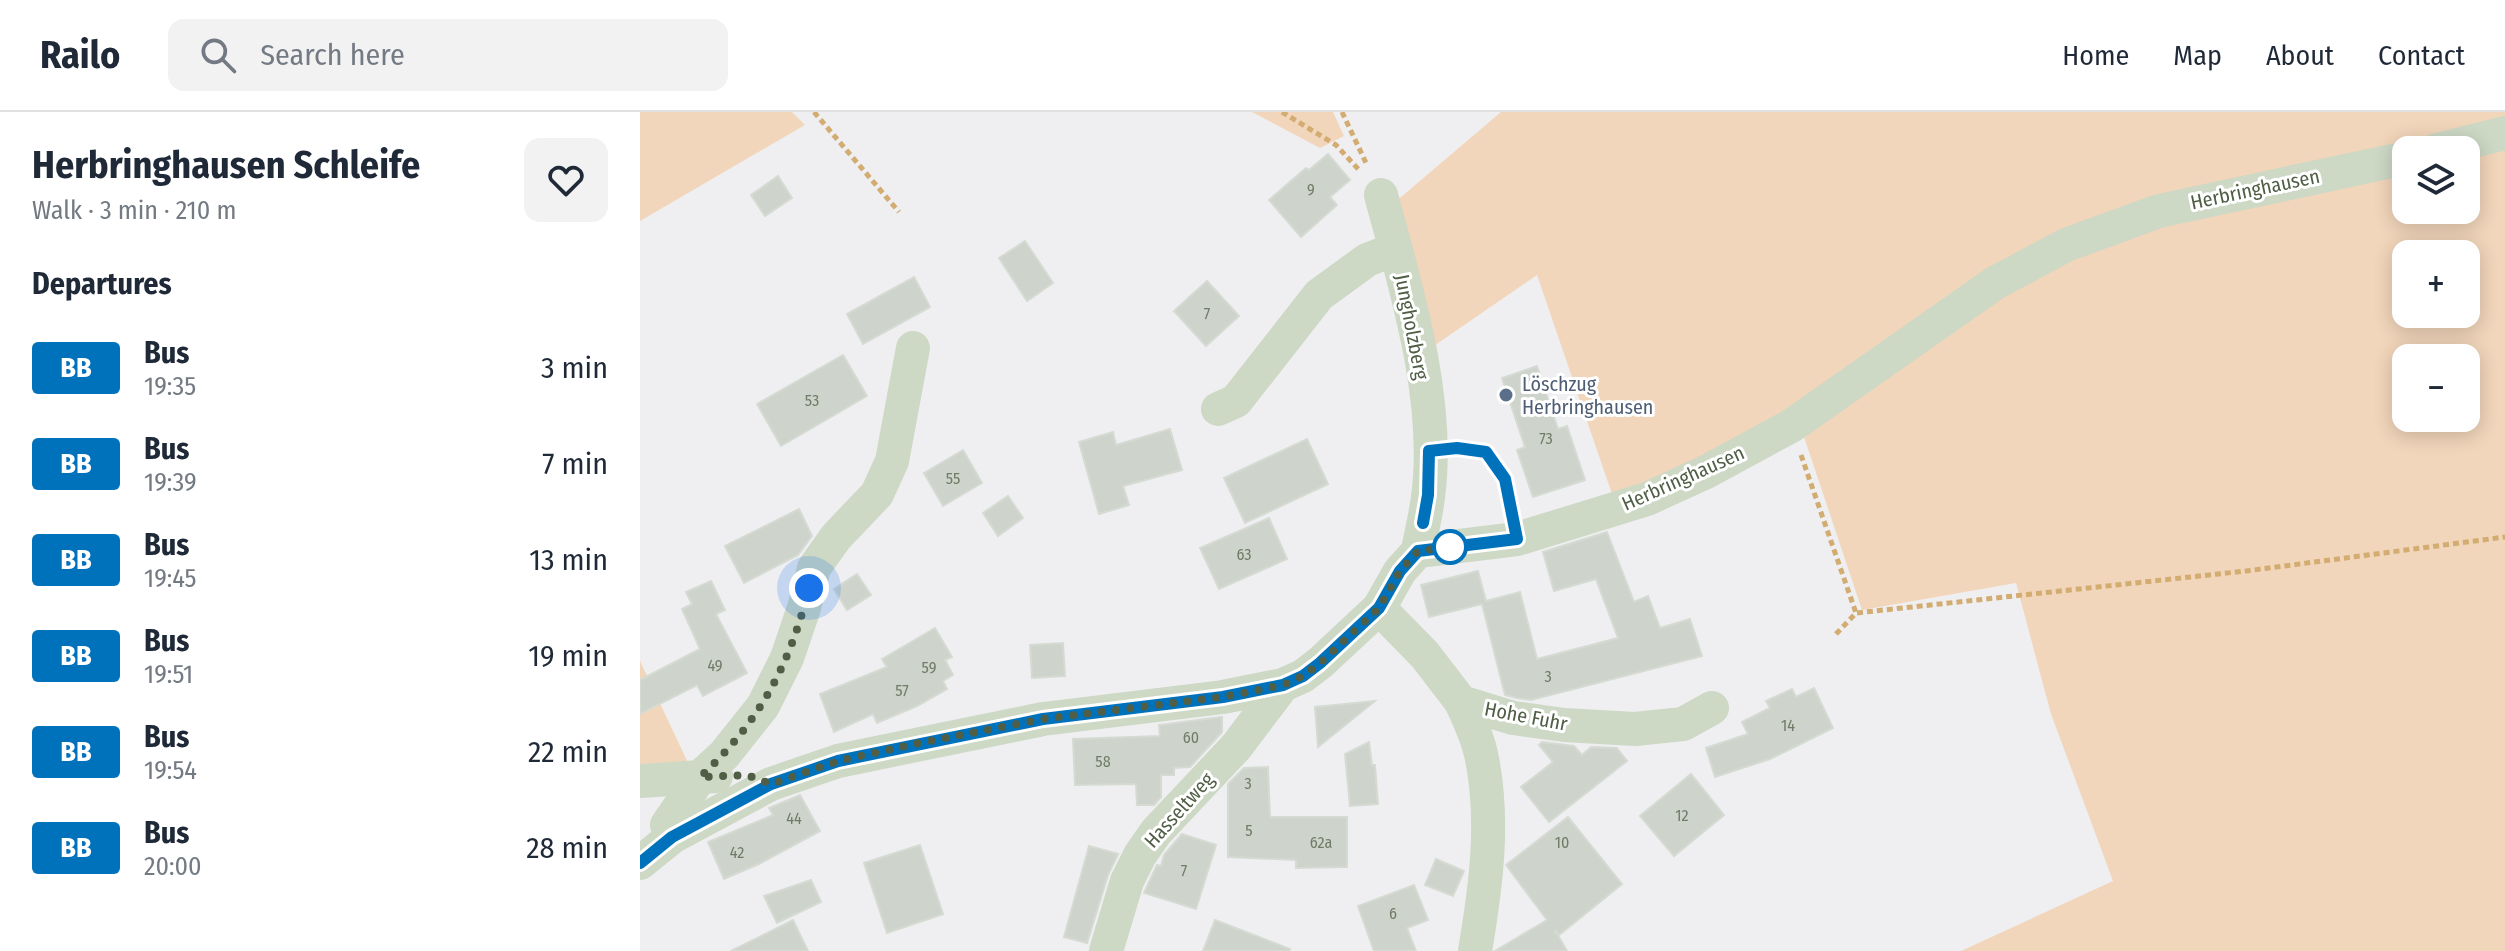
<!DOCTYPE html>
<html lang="en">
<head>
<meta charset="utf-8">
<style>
  :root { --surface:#fff; --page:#f2f2f3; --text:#1f2937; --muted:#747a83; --line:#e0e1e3 }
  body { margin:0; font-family:"Fira Sans Condensed",sans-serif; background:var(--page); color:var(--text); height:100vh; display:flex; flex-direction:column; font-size:30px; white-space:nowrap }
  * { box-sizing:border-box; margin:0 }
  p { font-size:26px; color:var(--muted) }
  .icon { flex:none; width:44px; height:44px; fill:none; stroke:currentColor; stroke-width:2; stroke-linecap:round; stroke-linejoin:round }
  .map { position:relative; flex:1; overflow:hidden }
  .drawer { display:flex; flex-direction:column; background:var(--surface); width:640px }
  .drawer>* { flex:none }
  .badge { padding:0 16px; border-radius:6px; font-size:28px; line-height:52px }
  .tools { position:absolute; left:1752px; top:24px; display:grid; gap:16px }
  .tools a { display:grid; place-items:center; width:88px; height:88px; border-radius:16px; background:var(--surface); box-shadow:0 4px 20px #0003; font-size:40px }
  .you { position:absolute; width:40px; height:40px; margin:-20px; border:6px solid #fff; border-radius:50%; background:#1a73e8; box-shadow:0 0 0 12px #1a73e833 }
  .map>.badge { position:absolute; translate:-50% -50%; box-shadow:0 0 0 4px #fff }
  h2 { padding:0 32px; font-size:30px; line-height:72px }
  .round { display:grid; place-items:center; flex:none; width:84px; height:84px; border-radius:16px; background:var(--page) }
  .summary { display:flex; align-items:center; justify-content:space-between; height:136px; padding:0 32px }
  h1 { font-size:38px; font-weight:700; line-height:60px }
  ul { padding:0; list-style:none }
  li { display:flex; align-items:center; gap:24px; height:96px; padding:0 32px }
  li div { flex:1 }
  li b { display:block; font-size:30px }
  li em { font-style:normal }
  li .badge { min-width:88px; font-weight:700; text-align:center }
  header { display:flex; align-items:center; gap:48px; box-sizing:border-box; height:112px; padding:0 40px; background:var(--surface); border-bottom:2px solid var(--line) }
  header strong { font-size:38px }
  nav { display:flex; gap:44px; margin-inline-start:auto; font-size:28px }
  .search { width:560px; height:72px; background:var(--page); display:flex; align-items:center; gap:20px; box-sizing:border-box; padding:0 28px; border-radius:16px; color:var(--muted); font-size:30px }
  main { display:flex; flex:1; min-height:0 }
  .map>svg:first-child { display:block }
</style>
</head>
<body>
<header>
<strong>Railo</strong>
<div class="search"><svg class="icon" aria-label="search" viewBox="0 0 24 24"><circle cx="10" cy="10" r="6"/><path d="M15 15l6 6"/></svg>Search here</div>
<nav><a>Home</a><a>Map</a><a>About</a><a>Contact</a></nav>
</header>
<main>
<section class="drawer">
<div class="summary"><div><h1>Herbringhausen Schleife</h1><p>Walk · 3 min · 210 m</p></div><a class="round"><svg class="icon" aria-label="heart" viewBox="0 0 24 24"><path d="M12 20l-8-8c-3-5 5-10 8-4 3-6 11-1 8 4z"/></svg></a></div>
<h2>Departures</h2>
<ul>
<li><span class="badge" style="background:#0072bc;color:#fff">BB</span><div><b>Bus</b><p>19:35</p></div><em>3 min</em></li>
<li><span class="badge" style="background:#0072bc;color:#fff">BB</span><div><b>Bus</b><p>19:39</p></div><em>7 min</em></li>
<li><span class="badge" style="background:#0072bc;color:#fff">BB</span><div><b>Bus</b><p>19:45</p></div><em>13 min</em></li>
<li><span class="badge" style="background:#0072bc;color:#fff">BB</span><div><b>Bus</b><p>19:51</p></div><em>19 min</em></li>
<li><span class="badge" style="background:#0072bc;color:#fff">BB</span><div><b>Bus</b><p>19:54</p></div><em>22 min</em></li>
<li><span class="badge" style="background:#0072bc;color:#fff">BB</span><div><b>Bus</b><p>20:00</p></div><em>28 min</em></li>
</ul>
</section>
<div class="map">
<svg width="1865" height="839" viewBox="0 0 1865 839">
  <rect width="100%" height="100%" fill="#efeff2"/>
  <g fill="#f2d6bb" fill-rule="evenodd">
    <path d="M0 0H152L165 13 0 109Z"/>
    <path d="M612 0H693L704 24 680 36Z"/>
    <path d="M861 0H1865V839H1321L1473 769 1411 602 1376 471 1222 498 1154 295 1041 361 973 385 897 163 788 238 754 91ZM1766 38H1826V98H1766ZM1766 142H1826V202H1766ZM1766 246H1826V306H1766Z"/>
    <path d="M0 549 50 655 0 658Z"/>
  </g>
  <g fill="#ced4cb" stroke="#d5dbd3" stroke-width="2">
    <path d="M688 42 710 68 690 85 697 93 661 125 629 88 666 56 669 58Z"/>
    <path d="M138 64 152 86 125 104 111 83Z"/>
    <path d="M385 129 413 171 387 189 359 146Z"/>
    <path d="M274 165 290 195 223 232 207 202Z"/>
    <path d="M567 169 599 204 566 234 534 199Z"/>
    <path d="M203 243 227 284 141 334 117 292Z"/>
    <path d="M897 254 918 317 927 314 945 368 893 385 877 338 885 335 862 266Z"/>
    <path d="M530 317 542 358 483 374 489 393 459 402 439 330 473 320 476 333Z"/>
    <path d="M667 327 688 372 605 411 584 366Z"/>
    <path d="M323 338 342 371 303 394 284 361Z"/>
    <path d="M368 384 383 406 358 424 343 401Z"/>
    <path d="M159 397 172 424 158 443 104 471 85 434Z"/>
    <path d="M629 406 647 447 579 477 560 436Z"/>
    <path d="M967 420 994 490 1008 484 1020 516 1050 507 1062 544 891 588 877 586 865 583 842 492 789 505 781 473 838 459 846 489 880 480 897 547 978 526 956 467 914 479 903 440Z"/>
    <path d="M217 462 231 483 207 498 194 477Z"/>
    <path d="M71 469 85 498 76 502 107 561 63 584 57 573 0 602V568L60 537 42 497 52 492 46 480Z"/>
    <path d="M295 516 312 545 305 548 313 563 303 569 307 577 277 594 237 611 233 602 194 620 180 582 247 555 242 547Z"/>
    <path d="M423 531 425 564 392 566 390 533Z"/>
    <path d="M1174 576 1193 616 1130 647 1075 665 1066 636 1108 622 1102 610 1130 596 1126 589 1152 577 1156 585Z"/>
    <path d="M735 589 678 635 675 595Z"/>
    <path d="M582 605V620L550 655 534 656V663H521V685L514 693H497L496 672 435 673 433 627 520 624 519 613Z"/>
    <path d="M729 630 732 653H735L738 692 710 694 705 642Z"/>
    <path d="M902 630 934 634 942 643 951 635 977 636 987 649 909 710 881 675 913 650 899 633Z"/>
    <path d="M628 655 630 705H707V755L656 756V748L588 745V672L604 656Z"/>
    <path d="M1051 662 1084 703 1034 744 1000 704Z"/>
    <path d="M160 683 180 719 119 752 84 767 68 730 133 703 129 696Z"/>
    <path d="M928 705 982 772 919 823 915 818 927 839H855L907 808 866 753Z"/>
    <path d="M542 722 576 733 556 797 504 781 517 753 521 754 524 743Z"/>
    <path d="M280 733 303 802 247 821 224 751Z"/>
    <path d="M449 734 478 742 468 763 447 831 424 825Z"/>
    <path d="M796 747 824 759 813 784 785 773Z"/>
    <path d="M171 768 181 790 137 811 124 784Z"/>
    <path d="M774 773 788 808 767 816 776 839H734L718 794Z"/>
    <path d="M153 808 168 839H91Z"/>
    <path d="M575 808 650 837 649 839H563Z"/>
  </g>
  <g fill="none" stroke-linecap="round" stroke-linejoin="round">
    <g stroke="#d2ac71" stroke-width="5" stroke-dasharray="6 4" stroke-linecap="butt">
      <path d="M174 0 259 100"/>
      <path d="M642 0 696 33 720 59"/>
      <path d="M702 0 727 53"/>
      <path d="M1161 343 1216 501"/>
      <path d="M1196 522 1216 501 1606 459 1865 425"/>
    </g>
    <path stroke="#cdd8c5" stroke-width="16" d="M789 339 817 336 846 340 865 367 877 427"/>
    <g stroke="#cdd8c5" stroke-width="34">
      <path d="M1797 38 1865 21"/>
      <path d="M741 83C766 176 801 288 788 385 786 403 781 421 778 439"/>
      <path d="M578 297 596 289 679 183 727 148 755 137"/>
      <path d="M739 496 785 543 821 590 873 606 924 613 995 617 1043 612 1072 596"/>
      <path d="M821 590C829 607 837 624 841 642 855 707 846 774 835 839"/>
      <path d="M0 669 76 664"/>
      <path d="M32 725 27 713 60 665 84 643 123 594 147 546 164 496 174 456 196 425 237 382 252 349 273 236"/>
      <path d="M0 751 32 725 131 672 198 649 403 607 583 585 643 573 663 564 680 551 739 496 760 459 778 439 877 427 1007 387 1066 360 1151 314 1355 171 1426 133 1519 99 1766 46"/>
      <path d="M466 839 487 769 500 743 516 720 596 635 643 573"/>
    </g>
  </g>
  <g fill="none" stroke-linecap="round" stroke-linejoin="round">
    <defs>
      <path id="line" d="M0 751 32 725 131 672 198 649 403 607 583 585 643 573 663 564 680 551 739 496 760 459 778 439 877 427 865 367 846 340 817 336 789 339 788 383 783 411"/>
    </defs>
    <use href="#line" stroke="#fff" stroke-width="18"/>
    <use href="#line" stroke="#0072bc" stroke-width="12"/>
    <path stroke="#505e46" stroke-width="8" stroke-dasharray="0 14.4" d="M169 476C150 553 119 611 60 665L107 663 131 672 198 649 274 632 403 607 583 585 643 573 663 564 680 551 739 496 760 459 778 439 816 434 810 435"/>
  </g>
  <circle fill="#5c6f8a" stroke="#fff" stroke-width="3" cx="866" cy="283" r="8"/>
  <circle fill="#fff" stroke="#0072bc" stroke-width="4" cx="810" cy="435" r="16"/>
  <g text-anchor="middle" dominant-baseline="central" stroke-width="6" stroke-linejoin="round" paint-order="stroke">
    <g font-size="16" fill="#707c67">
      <text x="671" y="77">9</text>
      <text x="567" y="201">7</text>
      <text x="172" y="288">53</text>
      <text x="906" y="326">73</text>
      <text x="313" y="366">55</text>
      <text x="604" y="442">63</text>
      <text x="75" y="553">49</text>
      <text x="289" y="555">59</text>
      <text x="908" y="564">3</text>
      <text x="262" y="578">57</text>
      <text x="1148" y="613">14</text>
      <text x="551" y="625">60</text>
      <text x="463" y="649">58</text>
      <text x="608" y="671">3</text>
      <text x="1042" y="703">12</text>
      <text x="154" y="706">44</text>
      <text x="609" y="718">5</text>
      <text x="681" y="730">62a</text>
      <text x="922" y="730">10</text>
      <text x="97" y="740">42</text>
      <text x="544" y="758">7</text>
      <text x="753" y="801">6</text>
    </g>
    <g font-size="20" fill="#505e46" stroke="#fff">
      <text transform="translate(1615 77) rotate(-12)">Herbringhausen</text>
      <text transform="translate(772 215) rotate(79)">Jungholzberg</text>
      <text transform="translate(1043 366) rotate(-24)">Herbringhausen</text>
      <text transform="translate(886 604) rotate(11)">Hohe Fuhr</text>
      <text transform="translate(539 698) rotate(-48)">Hasseltweg</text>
    </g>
    <g font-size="20" fill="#4e5e75" stroke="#fff" text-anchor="start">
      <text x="882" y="272">Löschzug<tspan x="882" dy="23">Herbringhausen</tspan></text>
    </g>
  </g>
</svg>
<div class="tools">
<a><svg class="icon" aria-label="layers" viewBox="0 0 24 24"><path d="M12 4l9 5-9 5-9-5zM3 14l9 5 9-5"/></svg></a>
<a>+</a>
<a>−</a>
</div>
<div class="you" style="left:169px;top:476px"></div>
</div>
</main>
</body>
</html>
